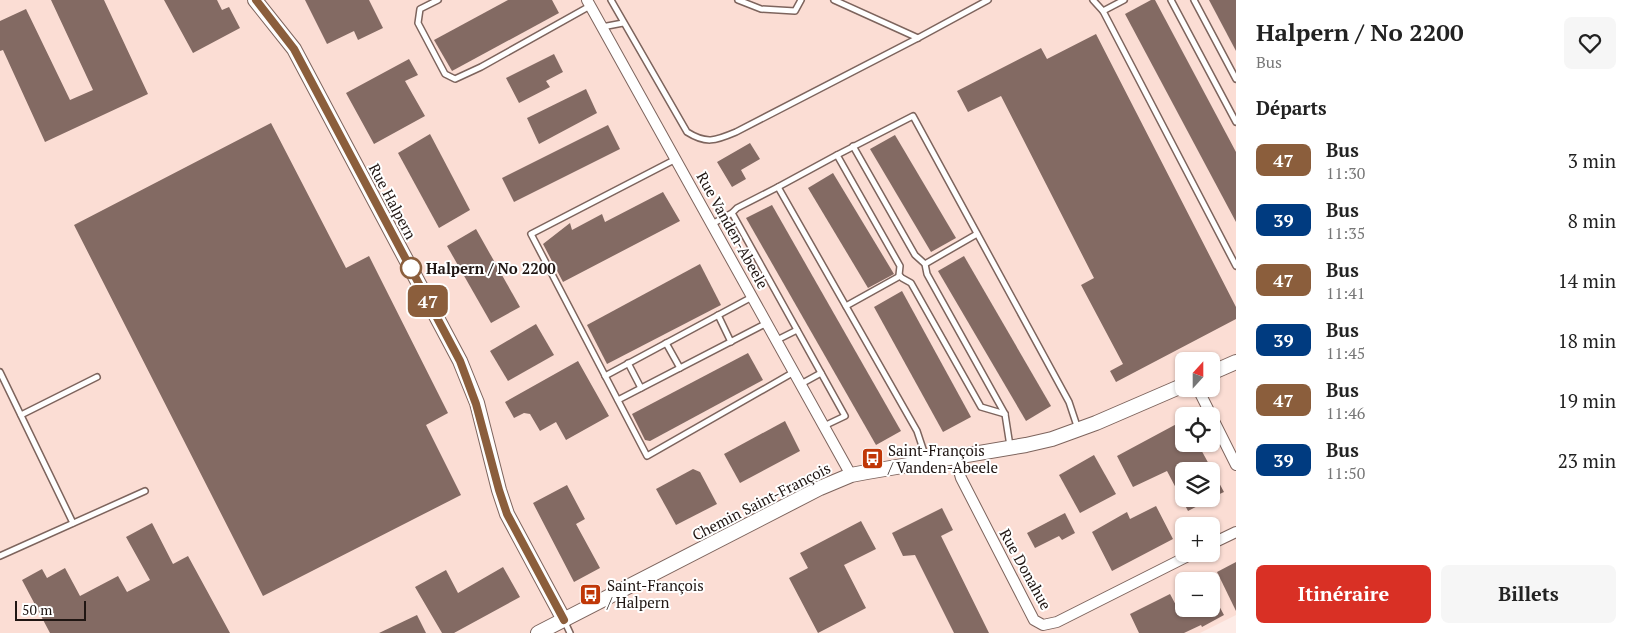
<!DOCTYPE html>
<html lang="fr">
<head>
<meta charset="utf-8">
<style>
  :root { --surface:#fff; --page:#f6f6f6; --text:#222; --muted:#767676; --accent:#d93025 }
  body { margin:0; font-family:"PT Serif",serif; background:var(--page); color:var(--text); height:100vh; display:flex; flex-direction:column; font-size:19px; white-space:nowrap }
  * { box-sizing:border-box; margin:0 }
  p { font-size:16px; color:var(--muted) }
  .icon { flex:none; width:28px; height:28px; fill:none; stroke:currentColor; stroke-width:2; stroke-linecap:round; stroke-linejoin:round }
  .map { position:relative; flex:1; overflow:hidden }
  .panel { display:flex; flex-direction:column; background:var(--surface); width:400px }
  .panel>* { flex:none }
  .badge { padding:0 10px; border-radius:8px; font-size:18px; line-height:32px }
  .needle { width:32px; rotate:21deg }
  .tools { position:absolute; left:1175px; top:352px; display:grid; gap:10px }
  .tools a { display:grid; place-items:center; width:45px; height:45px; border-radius:8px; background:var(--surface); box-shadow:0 1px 4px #0004; font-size:25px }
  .scale { position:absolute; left:15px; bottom:12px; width:71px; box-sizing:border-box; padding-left:5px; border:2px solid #201613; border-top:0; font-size:14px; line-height:18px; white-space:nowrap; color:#201613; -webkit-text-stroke:4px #fff; paint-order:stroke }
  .map>.badge { position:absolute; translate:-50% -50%; box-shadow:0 0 0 2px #fff }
  h2 { padding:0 20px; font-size:19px; line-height:45px }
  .round { display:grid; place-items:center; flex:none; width:52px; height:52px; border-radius:8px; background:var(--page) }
  .headline { display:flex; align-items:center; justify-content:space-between; height:85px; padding:0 20px }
  h1 { font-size:24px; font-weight:700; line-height:38px }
  .action { display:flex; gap:10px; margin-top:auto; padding:10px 20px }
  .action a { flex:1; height:58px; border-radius:8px; background:var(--accent); color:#fff; font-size:20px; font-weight:700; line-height:58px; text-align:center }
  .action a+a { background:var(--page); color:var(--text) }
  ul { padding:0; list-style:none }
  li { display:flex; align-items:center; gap:15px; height:60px; padding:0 20px }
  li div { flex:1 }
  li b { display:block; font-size:19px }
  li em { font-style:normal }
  li .badge { min-width:55px; font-weight:700; text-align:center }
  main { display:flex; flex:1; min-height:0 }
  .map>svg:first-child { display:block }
</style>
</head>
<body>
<main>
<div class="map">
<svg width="1236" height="633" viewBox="0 0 1236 633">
  <rect width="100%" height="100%" fill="#fdebe6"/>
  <path fill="#fbddd4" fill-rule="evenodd" d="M0 0H1236V615L1200 633H0ZM1184 361H1211V389H1184ZM1184 416H1211V444H1184ZM1184 471H1211V499H1184ZM1184 526H1211V554H1184ZM1184 581H1211V609H1184Z"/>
  <g fill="#836a63">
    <path d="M51 0H104L148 94 45 142 3 50 0 51V21L26 9 70 100 93 90Z"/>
    <path d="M164 0H217L222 10 229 7 240 28 193 53Z"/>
    <path d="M305 0H369L383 28 358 40 354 31 327 44Z"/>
    <path d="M508 0H552L559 13 452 71 434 40Z"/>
    <path d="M1151 0H1155L1236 152V222L1125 14Z"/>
    <path d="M1209 0H1236V51Z"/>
    <path d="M1096 34 1236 307V319L1116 382 1110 371 1123 364 1081 285 1094 278 1001 96 968 112 957 91 1041 48 1047 59Z"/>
    <path d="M554 54 563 72 546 81 550 87 519 103 506 78Z"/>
    <path d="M409 59 418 75 405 81 425 116 374 144 346 93Z"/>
    <path d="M586 89 597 113 539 144 527 118Z"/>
    <path d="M271 123 346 268 369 256 448 413 426 425 461 495 263 596 74 225Z"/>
    <path d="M608 125 620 149 514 202 502 178Z"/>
    <path d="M430 134 470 210 439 228 398 153Z"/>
    <path d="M895 135 956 238 931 252 870 149Z"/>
    <path d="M750 143 760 159 741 170 746 179 732 187 717 162Z"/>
    <path d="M833 173 894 274 868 288 808 188Z"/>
    <path d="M663 192 680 221 563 282 543 244 570 223 572 230 602 214 605 222Z"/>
    <path d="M772 205 901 431 876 445 746 218Z"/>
    <path d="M476 229 520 307 491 323 447 246Z"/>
    <path d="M964 256 1051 406 1026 421 938 271Z"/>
    <path d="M700 264 721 305 607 364 587 325Z"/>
    <path d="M902 291 971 417 943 432 874 307Z"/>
    <path d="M536 324 554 355 508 381 490 351Z"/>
    <path d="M748 353 763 380 650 441 645 440 632 414Z"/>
    <path d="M578 361 609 416 566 440 556 422 540 431 530 414 524 413 514 418 505 402Z"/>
    <path d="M1184 420V444H1198L1224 492 1211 498V471H1184V499H1211L1188 511 1167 471 1133 487 1117 456Z"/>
    <path d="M785 421 800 451 740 483 724 454Z"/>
    <path d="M1094 455 1116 494 1080 513 1059 475Z"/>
    <path d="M693 469 700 472 717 504 676 525 656 489Z"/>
    <path d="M567 485 585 519 576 524 600 568 574 582 533 503Z"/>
    <path d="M1156 506 1173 539 1112 571 1092 532 1127 512 1130 519Z"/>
    <path d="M942 508 953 530 941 536 989 633H954L915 555 903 556 892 533Z"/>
    <path d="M1065 513 1075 533 1062 540 1059 536 1035 548 1027 533Z"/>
    <path d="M861 521 876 549 844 565 866 608 818 633 789 578 808 568 800 553Z"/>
    <path d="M152 523 173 564 188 556 230 633H50L22 580 42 569 47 578 65 568 80 596 118 576 127 592 150 580 126 537Z"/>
    <path d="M1236 562V611L1217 572Z"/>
    <path d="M503 567 520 597 454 633H442L415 587 446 570 458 593Z"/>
    <path d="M1211 591 1224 615 1202 627 1201 625 1184 633H1139L1130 614 1170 594 1178 609H1211Z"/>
    <path d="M417 615 426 633H379Z"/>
  </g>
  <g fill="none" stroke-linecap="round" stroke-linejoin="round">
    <defs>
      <g id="service">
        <path d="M438 0 420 9 418 23 445 74 455 79 481 67 590 6"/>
        <path d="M611 0 687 132C706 144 715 141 736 132L918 38 988 0"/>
        <path d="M738 0 761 9 795 11 801 0"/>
        <path d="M834 0 918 38"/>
        <path d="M1093 0 1103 11"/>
        <path d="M1124 0 1103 11 1236 266"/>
        <path d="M1171 0 1236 122"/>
        <path d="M1194 0 1236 79"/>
        <path d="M602 27 623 23"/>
        <path d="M853 146 915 255 925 264 927 274 1005 414 1010 446"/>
        <path d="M676 159 531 234 647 456 794 372"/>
        <path d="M778 187 917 431 927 461"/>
        <path d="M732 213 737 208 778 187 837 155"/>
        <path d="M712 224 732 213 845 416 824 426"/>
        <path d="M925 264 977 234"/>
        <path d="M846 306 900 276"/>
        <path d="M718 315 731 342"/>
        <path d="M777 340 797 330"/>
        <path d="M666 343 680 368"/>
        <path d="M628 363 641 388"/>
        <path d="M0 372 73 523"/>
        <path d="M605 376 752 297"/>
        <path d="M801 384 821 373"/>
        <path d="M618 400 767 323"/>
        <path d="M1005 414 981 407 911 283 902 278 899 275 900 266 837 155 913 116 1069 402 1078 429"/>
        <path d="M21 415 97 377"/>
        <path d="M0 556 145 491"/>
        <path d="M564 620 570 633"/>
      </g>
      <g id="minor">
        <path d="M587 0 851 475"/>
        <path d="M1198 389 1236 465"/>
        <path d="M955 457 961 478 1034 620 1043 625 1057 622 1192 554"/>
        <path d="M1211 544 1236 532"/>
      </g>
      <g id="tertiary">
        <path d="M255 0 294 49 460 361 477 403 499 490 507 514 564 620"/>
        <path d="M1211 373 1236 362"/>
        <path d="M538 633 820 488 851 475 867 472 1026 445 1052 439 1096 423 1184 385"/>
      </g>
    </defs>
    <use href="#service" stroke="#7d645d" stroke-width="8"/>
    <use href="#minor" stroke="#7d645d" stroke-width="12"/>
    <use href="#tertiary" stroke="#7d645d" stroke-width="16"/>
    <use href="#service" stroke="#fff" stroke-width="5"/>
    <use href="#minor" stroke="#fff" stroke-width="10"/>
    <use href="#tertiary" stroke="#fff" stroke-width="14"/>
  </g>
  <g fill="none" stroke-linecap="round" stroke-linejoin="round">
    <defs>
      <path id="line" d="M256 0 294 49 460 361 476 404 499 490 507 514 564 620"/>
    </defs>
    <use href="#line" stroke="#fff" stroke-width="11"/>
    <use href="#line" stroke="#8b5e3c" stroke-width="8"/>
  </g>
  <defs>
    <symbol id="bus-square" viewBox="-11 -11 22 22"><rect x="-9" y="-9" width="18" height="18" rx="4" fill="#c03707" stroke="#fff"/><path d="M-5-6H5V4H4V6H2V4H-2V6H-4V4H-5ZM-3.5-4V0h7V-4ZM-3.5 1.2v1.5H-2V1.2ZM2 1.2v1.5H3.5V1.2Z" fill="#fff"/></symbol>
  </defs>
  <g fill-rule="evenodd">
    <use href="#bus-square" x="860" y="446" width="25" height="25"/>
    <use href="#bus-square" x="578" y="582" width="25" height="25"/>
  </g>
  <circle fill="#fff" stroke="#8b5e3c" stroke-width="2.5" cx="411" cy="268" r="10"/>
  <g text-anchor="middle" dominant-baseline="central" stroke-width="4" stroke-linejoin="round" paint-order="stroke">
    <g font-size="15" fill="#201613" stroke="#fff">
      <text transform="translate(393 201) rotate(62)">Rue Halpern</text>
      <text transform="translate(733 230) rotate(61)">Rue Vanden-Abeele</text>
      <text transform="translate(761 501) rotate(-27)">Chemin Saint-François</text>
      <text transform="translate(1026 569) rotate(61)">Rue Donahue</text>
    </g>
    <g font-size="15" font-weight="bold" fill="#201613" stroke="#fff" text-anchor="start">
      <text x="426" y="268">Halpern / No 2200</text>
    </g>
    <g font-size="15" fill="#201613" stroke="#fff" text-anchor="start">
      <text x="888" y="450">Saint-François<tspan x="888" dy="17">/ Vanden-Abeele</tspan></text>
      <text x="607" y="585">Saint-François<tspan x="607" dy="17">/ Halpern</tspan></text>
    </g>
  </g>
</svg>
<div class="tools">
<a><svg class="needle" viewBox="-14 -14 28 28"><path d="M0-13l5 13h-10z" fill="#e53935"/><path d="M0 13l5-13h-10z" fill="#767676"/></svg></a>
<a><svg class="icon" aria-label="locate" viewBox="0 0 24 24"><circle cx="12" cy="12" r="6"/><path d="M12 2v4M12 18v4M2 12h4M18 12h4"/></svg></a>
<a><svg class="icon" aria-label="layers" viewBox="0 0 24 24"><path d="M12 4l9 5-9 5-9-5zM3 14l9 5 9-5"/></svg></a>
<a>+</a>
<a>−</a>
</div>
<div class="scale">50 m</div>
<b class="badge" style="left:428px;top:301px;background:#8b5e3c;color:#fff">47</b>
</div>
<section class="panel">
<div class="headline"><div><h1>Halpern / No 2200</h1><p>Bus</p></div><a class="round"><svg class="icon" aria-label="heart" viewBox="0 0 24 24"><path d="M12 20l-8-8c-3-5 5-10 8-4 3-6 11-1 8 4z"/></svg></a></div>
<h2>Départs</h2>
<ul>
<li><span class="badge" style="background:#8b5e3c;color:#fff">47</span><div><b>Bus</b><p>11:30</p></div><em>3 min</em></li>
<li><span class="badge" style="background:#003b80;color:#fff">39</span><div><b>Bus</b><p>11:35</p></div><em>8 min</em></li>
<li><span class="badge" style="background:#8b5e3c;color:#fff">47</span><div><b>Bus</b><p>11:41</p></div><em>14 min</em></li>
<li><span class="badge" style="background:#003b80;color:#fff">39</span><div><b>Bus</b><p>11:45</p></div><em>18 min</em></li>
<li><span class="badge" style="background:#8b5e3c;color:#fff">47</span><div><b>Bus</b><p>11:46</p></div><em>19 min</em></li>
<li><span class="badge" style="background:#003b80;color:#fff">39</span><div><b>Bus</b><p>11:50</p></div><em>23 min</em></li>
</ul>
<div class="action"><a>Itinéraire</a><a>Billets</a></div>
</section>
</main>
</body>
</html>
